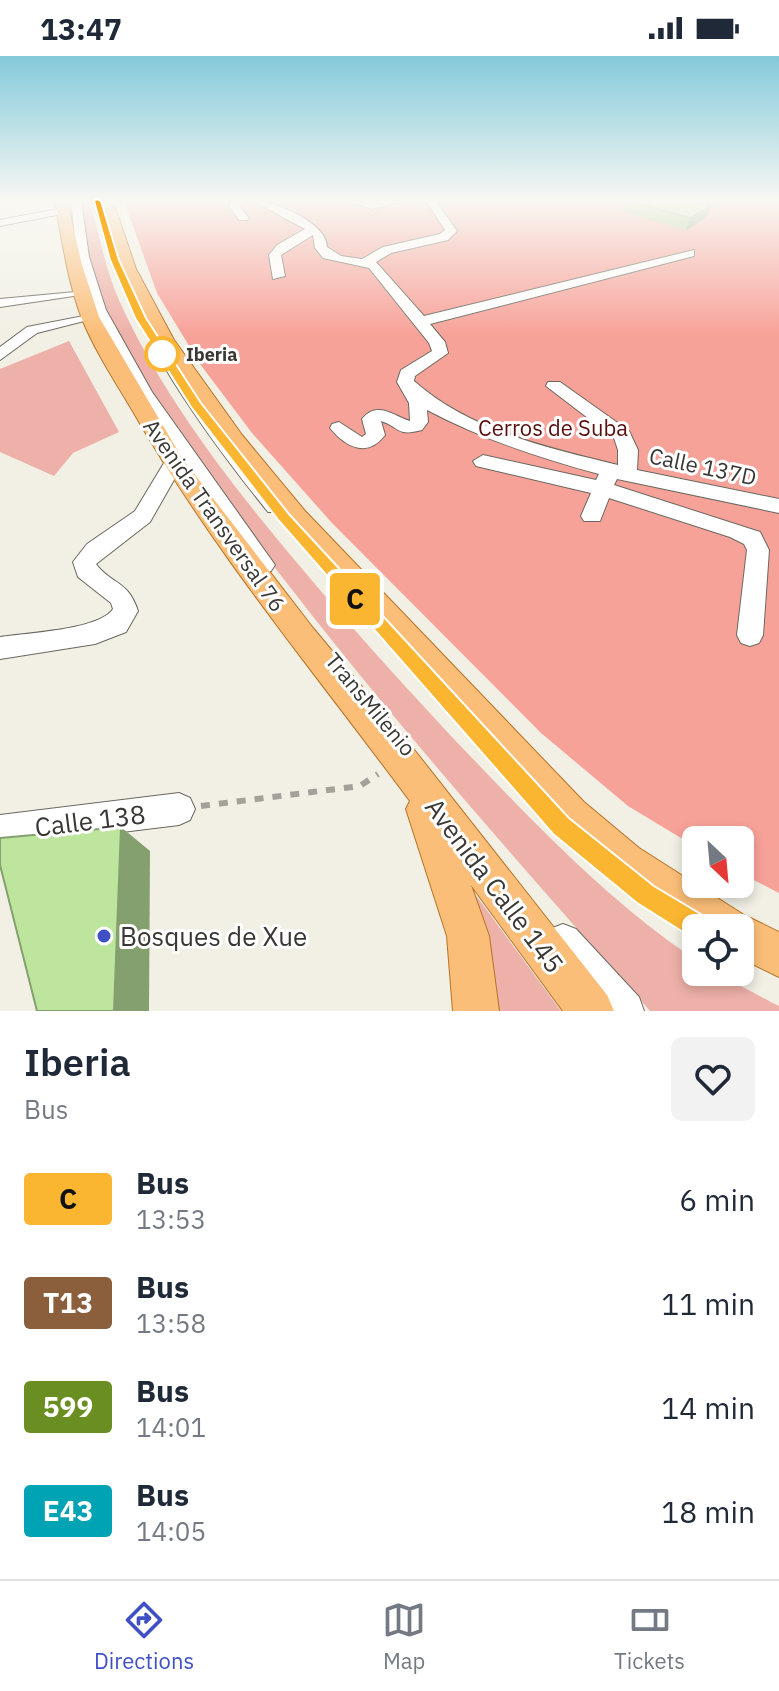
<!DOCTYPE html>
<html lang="en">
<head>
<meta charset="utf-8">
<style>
  :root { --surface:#fff; --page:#f2f2f3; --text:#1f2937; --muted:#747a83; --line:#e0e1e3; --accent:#3f50c4 }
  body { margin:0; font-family:"IBM Plex Sans",sans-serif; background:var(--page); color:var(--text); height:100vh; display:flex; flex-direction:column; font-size:30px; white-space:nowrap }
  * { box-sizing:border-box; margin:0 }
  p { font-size:26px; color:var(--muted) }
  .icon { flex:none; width:44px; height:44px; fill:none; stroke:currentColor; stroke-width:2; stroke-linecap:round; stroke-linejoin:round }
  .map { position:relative; height:955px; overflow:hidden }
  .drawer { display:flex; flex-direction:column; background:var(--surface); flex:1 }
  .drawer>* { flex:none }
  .badge { padding:0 16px; border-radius:6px; font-size:28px; line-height:52px }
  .needle { width:52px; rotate:154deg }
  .fabs { position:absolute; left:682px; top:770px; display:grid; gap:16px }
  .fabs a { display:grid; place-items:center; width:72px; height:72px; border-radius:12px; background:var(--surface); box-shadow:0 4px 12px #0003; font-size:40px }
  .map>.badge { position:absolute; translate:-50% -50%; box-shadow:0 0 0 4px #fff }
  .round { display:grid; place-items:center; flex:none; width:84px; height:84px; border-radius:12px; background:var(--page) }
  .headline { display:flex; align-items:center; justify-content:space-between; height:136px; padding:0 24px }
  h1 { font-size:38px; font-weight:600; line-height:60px }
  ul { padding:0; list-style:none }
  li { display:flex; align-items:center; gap:24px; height:104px; padding:0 24px }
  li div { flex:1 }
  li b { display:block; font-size:30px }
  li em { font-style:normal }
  li .badge { min-width:88px; font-weight:700; text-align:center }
  .status { display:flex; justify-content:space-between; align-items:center; height:56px; padding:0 40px; background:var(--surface); direction:ltr }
  .status svg { height:22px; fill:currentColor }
  .menu { display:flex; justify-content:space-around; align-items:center; height:112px; border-top:2px solid var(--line); background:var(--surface); font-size:22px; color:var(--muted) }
  .menu a { display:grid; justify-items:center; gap:4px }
  .menu .on { color:var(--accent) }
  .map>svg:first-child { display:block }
</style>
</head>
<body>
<div class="status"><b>13:47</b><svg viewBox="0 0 49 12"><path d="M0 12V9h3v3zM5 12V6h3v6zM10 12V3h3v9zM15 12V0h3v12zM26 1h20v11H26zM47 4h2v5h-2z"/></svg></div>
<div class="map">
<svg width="779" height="955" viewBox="0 0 779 955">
  <rect width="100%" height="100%" fill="#f2f0e5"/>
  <g fill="#eeb1a9">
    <path d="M81 145H90C99 178 105 212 119 244 154 322 203 390 256 457 318 534 383 607 451 680 528 760 603 842 696 904V916C722 916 754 938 779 950V955H650C523 812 396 669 279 517 218 438 152 353 107 263 89 227 88 184 81 145Z"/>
    <path d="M69 285 119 376 73 397 54 420 0 396V313Z"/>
    <path d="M472 834 561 955H493Z"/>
  </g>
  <path fill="#f7a299" d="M124 145H779V837L740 817V784H696V791L628 750 541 677 332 467 252 377 200 308 157 237Z"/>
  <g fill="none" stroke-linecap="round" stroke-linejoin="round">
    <defs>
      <g id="minor">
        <path d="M71 145H81L89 201 106 254 152 336 275 509 271 515 263 518 255 515 183 408 150 466 96 508C112 529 128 524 138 555L126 576 95 588 0 603V581C26 577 99 574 113 553L111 547 78 521 73 506 87 488 135 455 167 402H179L135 337 96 262 37 277 0 304V291L27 271 94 258 87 238 0 251V243L86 235 77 201Z"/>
        <path d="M93 145H103C142 267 201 349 282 446L286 451 282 456H268C188 356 129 270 93 145Z"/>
        <path d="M232 145H242L239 150 249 162 247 164H239L229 150Z"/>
        <path d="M253 145C275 145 327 167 327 191L341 200 362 203 383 191 440 178 445 174 426 145H436L457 175 448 184 391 197 376 206 424 260 694 194V200L430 268 445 286 448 297 415 320 414 325C469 374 547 392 618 409V394L614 382 546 330 548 326H560L629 375 638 394 637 414 779 443V457L617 423 614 429 760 476 769 494 763 579 759 587 750 590 741 587 737 579 747 494 744 488 730 481 609 442 600 465H584L581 460 591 437 476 410 473 405 483 399 596 424 599 418C539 402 482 383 427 354L428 366 422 374C396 381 400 371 381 365L385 379C368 402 346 392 330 372L332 368 339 366 362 381 366 378 362 363C377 344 394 360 410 365L409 347 397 326 401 314 432 295 429 287 369 212 323 202 315 192 313 179 281 199 285 220 273 223 269 199 277 189 305 173Z"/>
        <path d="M349 145H403L372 153Z"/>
        <path d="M63 152 67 153V157L0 170V164Z"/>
        <path d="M179 737 190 742 195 753 190 764 179 769 0 791V759Z"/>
        <path d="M563 868 576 873 639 941 644 955H600L550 899 545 886 550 873Z"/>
      </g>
      <g id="major">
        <path d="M55 145H67L82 209 99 261 182 402 313 572 412 691 607 939 614 955H563L471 829 489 880 499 955H453L447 880 406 753 410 745C316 618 214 496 135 359 117 328 96 297 82 263 68 226 62 185 55 145Z"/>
        <path d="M101 145H113L136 213 174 284 242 379 305 455 584 746 639 792 744 859 779 876V921L740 902V872H696V876L611 820 558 772 287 467 226 389 156 284 120 213Z"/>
      </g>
    </defs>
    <use href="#minor" stroke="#6a685f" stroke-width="2"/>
    <use href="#major" stroke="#b67326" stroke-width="2"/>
    <path stroke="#a3a199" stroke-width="6" stroke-dasharray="9 9" stroke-linecap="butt" d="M201 750 360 730 378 718"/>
    <use href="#minor" fill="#fff" fill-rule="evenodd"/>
    <use href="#major" fill="#fbbe78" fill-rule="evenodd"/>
  </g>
  <path fill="#a3c588" d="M626 145H693L706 162 686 174 623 156Z"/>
  <g fill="#85a06f">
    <path d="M711 150 706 162 686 174 690 162Z"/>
    <path d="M121 771 150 795 149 955H114Z"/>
  </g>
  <g fill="#bee59e" stroke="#85a06f" stroke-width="2">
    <path d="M630 145H693L711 150 690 162Z"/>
    <path d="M121 771 114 955H37L0 809V782Z"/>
  </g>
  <linearGradient id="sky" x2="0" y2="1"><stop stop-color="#84cada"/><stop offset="0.52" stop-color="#f9f8f3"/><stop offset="1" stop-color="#f9f8f3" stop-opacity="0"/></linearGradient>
  <rect width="779" height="279" fill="url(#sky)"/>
  <path fill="#fab631" stroke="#fff" stroke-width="2" d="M97 143 101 145 119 204 146 262 201 347 289 458 569 762 654 830 709 863 712 872 709 881 700 885 691 881 637 847 553 778 279 465 191 351 135 262 110 204 94 145Z"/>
  <circle fill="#fff" stroke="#fab631" stroke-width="4" cx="162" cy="298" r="16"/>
  <circle fill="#3f50c4" stroke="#fff" stroke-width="3" cx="104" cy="880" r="8"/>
  <g text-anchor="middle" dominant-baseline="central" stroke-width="6" stroke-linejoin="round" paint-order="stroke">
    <g font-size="18" font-weight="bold" fill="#393834" stroke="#fff" text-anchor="start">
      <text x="186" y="298">Iberia</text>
    </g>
    <g font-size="22" fill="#590e0e" stroke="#fff">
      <text x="553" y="371">Cerros de Suba</text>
    </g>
    <g font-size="22" fill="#393834" stroke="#fff">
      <text transform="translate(703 410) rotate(12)">Calle 137D</text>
      <text transform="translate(215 459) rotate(55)">Avenida Transversal 76</text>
      <text transform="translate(371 648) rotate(50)">TransMilenio</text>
    </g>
    <g font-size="26" fill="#393834" stroke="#fff">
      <text transform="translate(90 764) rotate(-7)">Calle 138</text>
      <text transform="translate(495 829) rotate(53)">Avenida Calle 145</text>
    </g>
    <g font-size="26" fill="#393834" stroke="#fff" text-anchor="start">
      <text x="120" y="880">Bosques de Xue</text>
    </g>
  </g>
</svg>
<div class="fabs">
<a><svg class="needle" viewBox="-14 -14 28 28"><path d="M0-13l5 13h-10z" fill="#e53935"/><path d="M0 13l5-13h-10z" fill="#747a83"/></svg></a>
<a><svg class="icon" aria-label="locate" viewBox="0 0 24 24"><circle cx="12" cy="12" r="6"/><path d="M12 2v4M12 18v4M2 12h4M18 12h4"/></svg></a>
</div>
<b class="badge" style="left:355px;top:543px;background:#fab631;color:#111">C</b>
</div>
<section class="drawer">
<div class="headline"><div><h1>Iberia</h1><p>Bus</p></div><a class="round"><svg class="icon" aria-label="heart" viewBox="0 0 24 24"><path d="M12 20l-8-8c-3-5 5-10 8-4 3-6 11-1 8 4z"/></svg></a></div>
<ul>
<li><span class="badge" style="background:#fab631;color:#111">C</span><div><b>Bus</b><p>13:53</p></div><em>6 min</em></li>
<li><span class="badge" style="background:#8b5e3c;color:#fff">T13</span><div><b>Bus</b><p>13:58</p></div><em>11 min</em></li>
<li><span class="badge" style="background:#6b8e23;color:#fff">599</span><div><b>Bus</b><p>14:01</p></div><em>14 min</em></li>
<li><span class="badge" style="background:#00a3b4;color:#fff">E43</span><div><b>Bus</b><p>14:05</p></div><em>18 min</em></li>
</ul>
</section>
<nav class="menu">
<a class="on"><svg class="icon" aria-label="directions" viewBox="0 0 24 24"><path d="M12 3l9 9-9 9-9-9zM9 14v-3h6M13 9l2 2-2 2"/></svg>Directions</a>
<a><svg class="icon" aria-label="map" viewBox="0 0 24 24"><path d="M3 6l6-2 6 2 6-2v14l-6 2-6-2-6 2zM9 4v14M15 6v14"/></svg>Map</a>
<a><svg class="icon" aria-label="tickets" viewBox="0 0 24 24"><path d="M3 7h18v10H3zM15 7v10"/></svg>Tickets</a>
</nav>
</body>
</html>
